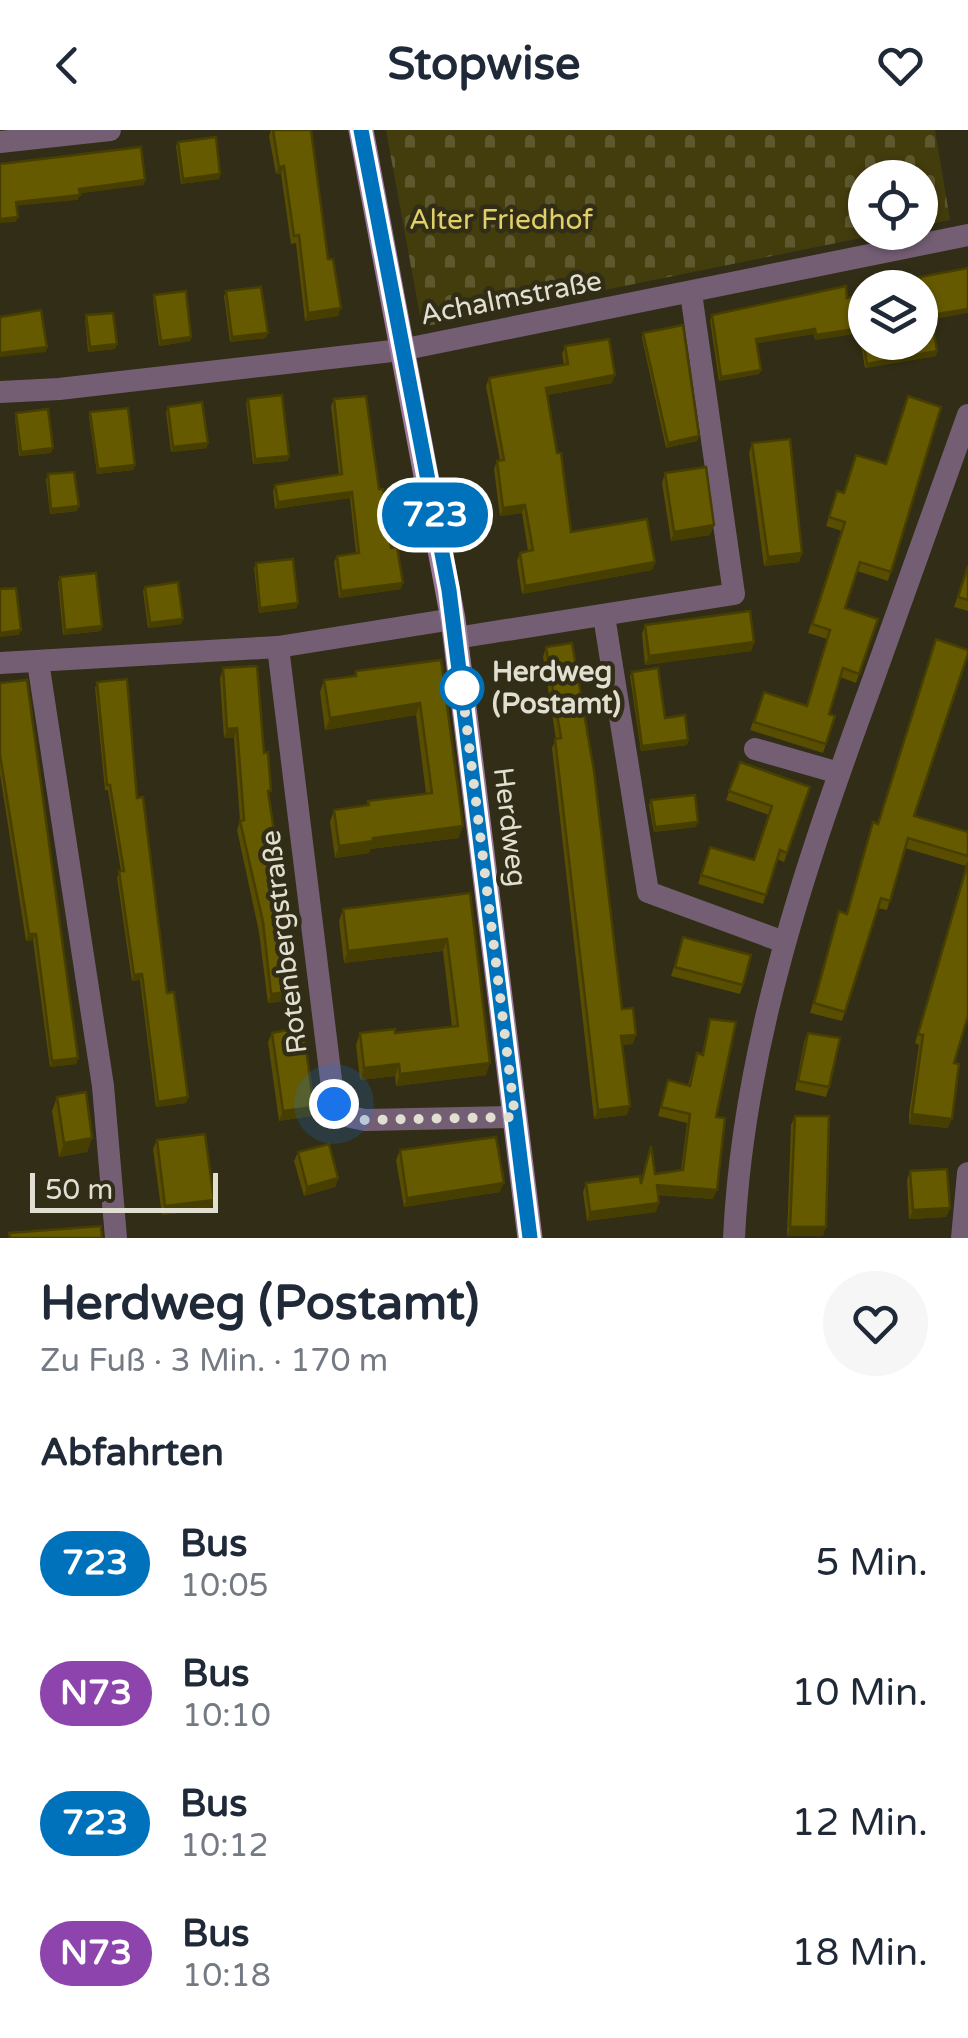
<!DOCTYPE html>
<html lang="de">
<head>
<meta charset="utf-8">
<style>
  :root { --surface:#fff; --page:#f6f6f7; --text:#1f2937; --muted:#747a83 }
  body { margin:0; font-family:"Varela Round",sans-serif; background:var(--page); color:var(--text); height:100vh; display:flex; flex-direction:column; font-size:38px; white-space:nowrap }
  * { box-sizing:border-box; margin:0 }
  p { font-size:32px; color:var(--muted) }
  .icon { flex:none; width:55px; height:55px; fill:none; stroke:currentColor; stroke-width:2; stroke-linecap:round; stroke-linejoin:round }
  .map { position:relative; height:1108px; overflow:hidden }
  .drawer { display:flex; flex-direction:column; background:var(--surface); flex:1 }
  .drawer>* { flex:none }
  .badge { padding:0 20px; border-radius:32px; font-size:35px; line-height:65px }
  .controls { position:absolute; left:848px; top:30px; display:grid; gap:20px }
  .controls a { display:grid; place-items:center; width:90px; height:90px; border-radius:50%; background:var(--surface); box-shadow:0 2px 8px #0004; font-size:50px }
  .scale { position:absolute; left:30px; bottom:25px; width:188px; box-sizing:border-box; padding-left:10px; border:5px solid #e1dfd1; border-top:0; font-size:28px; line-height:35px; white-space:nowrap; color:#e1dfd1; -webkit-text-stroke:8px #312d16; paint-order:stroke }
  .you { position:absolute; width:50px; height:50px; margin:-25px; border:8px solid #fff; border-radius:50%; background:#1a73e8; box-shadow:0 0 0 15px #1a73e833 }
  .map>.badge { position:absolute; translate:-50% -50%; box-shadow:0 0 0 5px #fff }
  h2 { padding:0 40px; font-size:38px; line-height:90px }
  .round { display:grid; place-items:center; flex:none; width:105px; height:105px; border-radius:52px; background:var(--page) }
  .headline { display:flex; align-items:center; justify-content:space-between; height:170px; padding:0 40px }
  h1 { font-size:48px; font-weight:800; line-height:75px }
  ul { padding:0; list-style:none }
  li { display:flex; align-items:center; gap:30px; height:130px; padding:0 40px }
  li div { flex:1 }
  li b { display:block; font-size:38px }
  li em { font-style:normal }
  li .badge { min-width:110px; font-weight:700; text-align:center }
  header { display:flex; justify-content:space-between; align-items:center; height:130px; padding:0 40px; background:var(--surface); font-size:45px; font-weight:800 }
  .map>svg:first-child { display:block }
</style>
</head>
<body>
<header><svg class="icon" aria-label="back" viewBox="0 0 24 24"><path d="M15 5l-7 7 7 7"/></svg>Stopwise<svg class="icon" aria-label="heart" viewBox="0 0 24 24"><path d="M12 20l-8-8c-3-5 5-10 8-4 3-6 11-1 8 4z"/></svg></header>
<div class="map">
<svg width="968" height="1108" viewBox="0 0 968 1108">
  <defs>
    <pattern id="cemetery-stones" width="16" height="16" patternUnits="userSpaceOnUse" patternTransform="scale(2.5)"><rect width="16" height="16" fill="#433c0d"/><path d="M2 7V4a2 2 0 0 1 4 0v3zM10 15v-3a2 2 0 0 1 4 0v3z" fill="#5e582f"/></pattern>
  </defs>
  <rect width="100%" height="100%" fill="#312d16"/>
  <path fill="url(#cemetery-stones)" d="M386 0H935L950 90 920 96V48H865V102L886 103 422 197Z"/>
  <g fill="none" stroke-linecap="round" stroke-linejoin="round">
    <g stroke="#745e74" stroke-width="22">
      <path d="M0 12 110 0"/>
      <path d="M0 262 59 259 401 220 968 105"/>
      <path d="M604 486 648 762 784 812"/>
      <path d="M456 508 734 464 691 163"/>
      <path d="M278 517 334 974 346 986 365 990 515 987"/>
      <path d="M38 532 103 956 116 1108"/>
      <path d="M0 533 278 517 453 489"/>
      <path d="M755 619 839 643"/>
      <path d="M734 1108C743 914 807 730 873 550 905 462 936 373 968 285"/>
      <path d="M962 1108 968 1043"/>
    </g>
    <path stroke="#9b7a9d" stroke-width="25" d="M361 0 453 489 530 1108"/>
  </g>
  <g fill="#584d01">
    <path d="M271 0H311L328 129 338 186 305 191 296 113 291 114 281 44H276L269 6Z"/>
    <path d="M178 12 220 44 219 49 181 54 176 16Z"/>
    <path d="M920 147 932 189 937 221 936 226 865 238 859 203 815 210 814 204 756 213 761 240 759 244 719 251 710 190 712 185 847 168 919 155Z"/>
    <path d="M226 161 266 208 230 212 224 166Z"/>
    <path d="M154 165 191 207 190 211 159 216 153 170Z"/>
    <path d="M86 185 115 219 88 222 85 190Z"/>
    <path d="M643 203 699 306 697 311 666 318 642 208Z"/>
    <path d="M565 216 612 253 547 265 571 402 655 432 652 440 522 464 517 431 520 423 528 421 522 383 500 386 494 339 497 331 500 330 486 256 489 248 564 235 562 224Z"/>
    <path d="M248 269 288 331 253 334 246 273Z"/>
    <path d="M334 269 379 359 401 459 339 468 334 432 337 426 356 423 350 368 275 379 273 361 275 355 339 344 331 276Z"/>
    <path d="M168 277 207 318 171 322 166 282Z"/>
    <path d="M941 277 888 451 857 441 845 478 878 489 856 553 840 547 829 584 835 586 823 623 750 600 764 562 806 576 827 509 808 503 842 401 826 396 837 361 844 363 885 334Z"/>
    <path d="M90 282 135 335 133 340 97 344 89 287Z"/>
    <path d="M16 283 51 323 19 326 15 288Z"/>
    <path d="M752 313 802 423 799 432 764 436 749 323Z"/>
    <path d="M665 343 714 395 710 405 671 411 662 353Z"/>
    <path d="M48 344 77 381 50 384 46 349Z"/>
    <path d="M256 433 297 478 259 483 254 438Z"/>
    <path d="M968 435V481L954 477Z"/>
    <path d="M60 447 102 496 101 501 63 505 58 452Z"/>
    <path d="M145 457 181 494 148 498 143 461Z"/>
    <path d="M645 495 754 512 751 521 645 535 642 504Z"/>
    <path d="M546 517 622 879 633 914 622 915 627 985 594 989 552 618 556 609 543 527Z"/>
    <path d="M441 530 459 708 370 719 369 723 335 728 330 692 334 680 366 676 368 671 426 663 416 585 325 600 320 562 324 550 354 546 356 541Z"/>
    <path d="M223 538 264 623 268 667 298 861 294 870 268 873 259 802 237 700 240 691 234 608H224L220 548Z"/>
    <path d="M632 542 665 588 688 610 687 615 641 621 630 546Z"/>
    <path d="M97 552 137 668 167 863 188 967 186 973 156 977 140 850 132 851 117 747 121 741 108 660H105L95 558Z"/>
    <path d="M0 553 78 928 76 934 50 937 33 810 26 811 0 644Z"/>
    <path d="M740 632 810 657 784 732 777 729 763 774 698 754 710 717 754 730 769 685 726 670Z"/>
    <path d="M651 670 696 697 654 702 649 675Z"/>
    <path d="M914 686 968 702V886L954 933 948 998 909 994V984L919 915 915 913 966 736 905 718 887 780 878 778 842 891 810 883 836 791 839 781 846 783 878 694Z"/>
    <path d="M470 763 486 945 396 956 395 946 360 950 356 915 360 903H395L452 897 443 821 344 833 339 791 343 779Z"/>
    <path d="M683 807 743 855 740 864 671 846Z"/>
    <path d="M710 889 716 987 713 1069 658 1065 656 1082 587 1091 583 1062 586 1053 641 1051 651 1016 655 1044 681 1040 687 993 658 986 668 950 688 955 697 923 702 924Z"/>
    <path d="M272 903 311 986 279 991 268 912Z"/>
    <path d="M808 903 829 957 826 967 795 960 804 912Z"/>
    <path d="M57 967 92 1008 87 1022 59 1027 52 981Z"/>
    <path d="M795 986 823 1106H787L791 995Z"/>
    <path d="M157 1010 214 1070 211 1079 162 1085 153 1019Z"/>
    <path d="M400 1020 500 1062 404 1077 396 1030Z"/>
    <path d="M298 1022 338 1048 335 1057 304 1066 294 1031Z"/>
    <path d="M910 1041 950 1078 946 1087 909 1089 907 1050Z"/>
  </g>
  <g fill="#473f01">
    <path d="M284 36 281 44H276L279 37Z"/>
    <path d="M220 44 219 49 181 54 183 49Z"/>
    <path d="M145 50 144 55 77 64 79 59Z"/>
    <path d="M80 65 78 70 14 76 16 72Z"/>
    <path d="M18 87 16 92 0 93V89Z"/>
    <path d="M341 178 338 186 305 191 308 183Z"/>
    <path d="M968 179V183L929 190 931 185Z"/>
    <path d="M861 198 859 203 815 210 816 205Z"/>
    <path d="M815 199 814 204 754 214 756 209Z"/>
    <path d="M268 203 266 208 230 212 232 207Z"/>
    <path d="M191 207 190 211 159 216 161 211Z"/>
    <path d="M117 214 115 219 88 222 90 217Z"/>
    <path d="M47 217 46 222 0 227V223Z"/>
    <path d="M937 221 936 226 865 238 867 234Z"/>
    <path d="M761 240 759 244 719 251 721 247Z"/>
    <path d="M615 245 612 253 543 266 546 258Z"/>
    <path d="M699 306 697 311 666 318 668 313Z"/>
    <path d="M208 313 207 318 171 322 173 317Z"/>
    <path d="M53 318 51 323 19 326 21 322Z"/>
    <path d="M289 326 288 331 253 334 255 329Z"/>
    <path d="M135 335 133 340 97 344 98 339Z"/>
    <path d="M352 362 350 368 275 379 278 372Z"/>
    <path d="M525 375 522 383 500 386 503 378Z"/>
    <path d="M79 376 77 381 50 384 51 379Z"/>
    <path d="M714 395 710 405 671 411 674 402Z"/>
    <path d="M802 423 799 432 764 436 768 427Z"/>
    <path d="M655 432 652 440 522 464 525 456Z"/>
    <path d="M403 453 401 459 339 468 341 461Z"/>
    <path d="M298 473 297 478 259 483 260 478Z"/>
    <path d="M183 489 181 494 148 498 150 493Z"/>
    <path d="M102 496 101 501 63 505 65 500Z"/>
    <path d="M21 500 19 505 0 507V503Z"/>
    <path d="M754 512 751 521 645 535 649 526Z"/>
    <path d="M420 573 416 585 325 600 330 588Z"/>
    <path d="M237 598 234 608H224L227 599Z"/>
    <path d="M688 610 687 615 641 621 642 616Z"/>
    <path d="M698 692 696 697 654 702 655 697Z"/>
    <path d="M463 696 459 708 370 719 369 723 335 728 339 716 373 708Z"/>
    <path d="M29 804H36L33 810 26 811Z"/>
    <path d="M447 809 443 821 344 833 348 821Z"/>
    <path d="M142 844 140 850 132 851 134 845Z"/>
    <path d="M298 861 294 870 268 873 271 864Z"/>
    <path d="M636 905 633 914 618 916 621 906Z"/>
    <path d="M78 928 76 934 50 937 52 931Z"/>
    <path d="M490 933 486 945 396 956 400 944Z"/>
    <path d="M399 934 395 946 360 950 364 938Z"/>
    <path d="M188 967 186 973 156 977 158 972Z"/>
    <path d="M630 976 627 985 594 989 598 980Z"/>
    <path d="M314 977 311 986 279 991 283 981Z"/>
    <path d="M912 984 952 989 948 998 909 994Z"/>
    <path d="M92 1008 87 1022 59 1027 64 1013Z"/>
    <path d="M338 1048 335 1057 304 1066 307 1057Z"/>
    <path d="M504 1053 500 1062 404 1077 407 1068Z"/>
    <path d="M657 1055 717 1060 713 1069 654 1064Z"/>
    <path d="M214 1070 211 1079 162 1085 165 1076Z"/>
    <path d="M659 1073 656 1082 587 1091 590 1082Z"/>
    <path d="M950 1078 946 1087 909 1089 913 1080Z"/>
    <path d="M790 1097H826L823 1106H787Z"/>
  </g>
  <g fill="#665a01" stroke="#473f01" stroke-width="2.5">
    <path d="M273 0H311L328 129H333L341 178 308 183 299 105 294 106 284 36 279 37Z"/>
    <path d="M216 7 220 44 183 49 178 12Z"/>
    <path d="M141 17 145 50 79 59 80 65 16 72 18 87 0 89V34Z"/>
    <path d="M968 138V179L931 185 937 221 867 234 861 198 816 205 815 199 756 209 761 240 721 247 712 185 846 156 847 168 865 165V212H920V158H906L921 155 920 147Z"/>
    <path d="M261 157 268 203 232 207 226 161Z"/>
    <path d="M186 161 191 207 161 211 154 165Z"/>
    <path d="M41 180 47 217 0 223V187Z"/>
    <path d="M113 183 117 214 90 217 86 185Z"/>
    <path d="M683 195 699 306 668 313 643 203Z"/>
    <path d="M609 209 615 245 546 258 557 323H561L571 402 647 389 655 432 525 456 520 423 533 420 525 375 503 378 497 331 504 330 489 248 568 234 565 216Z"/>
    <path d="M282 265 289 326 255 329 248 269Z"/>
    <path d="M366 266 379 359H383L391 418 397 417 403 453 341 461 337 426 359 423 352 362 278 372 275 355 342 344 334 269Z"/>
    <path d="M908 266 941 277 891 442 860 432 845 478 878 489 859 544 843 538 829 584 835 586 826 614 754 592 764 562 807 576 830 500 812 494 845 392 829 387 837 361 844 363 856 325 886 334Z"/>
    <path d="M202 272 208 313 173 317 168 277Z"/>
    <path d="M128 278 135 335 98 339 90 282Z"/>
    <path d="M48 279 53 318 21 322 16 283Z"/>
    <path d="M790 309 802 423 768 427 752 313Z"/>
    <path d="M706 337 714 395 674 402 665 343Z"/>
    <path d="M74 342 79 376 51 379 48 344Z"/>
    <path d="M293 429 298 473 260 478 256 433Z"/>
    <path d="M968 436V470L958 467Z"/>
    <path d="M96 443 102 496 65 500 60 447Z"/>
    <path d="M178 452 183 489 150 493 145 457Z"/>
    <path d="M16 458 21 500 0 503V459Z"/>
    <path d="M750 481 754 512 649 526 645 495Z"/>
    <path d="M936 509 968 520V524L914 686 968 702V726L908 708 890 771 881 768 845 882 814 873 839 781 847 784 873 692 878 694Z"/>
    <path d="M572 513 594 641 622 879 633 878 636 905 621 906 630 976 598 980 555 609 561 608 546 517Z"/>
    <path d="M441 530 463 696 373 708V711L339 716 334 680 369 675 368 671 432 663 420 573 330 588 324 550 356 546V541Z"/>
    <path d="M257 536 264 623 268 622 271 661H268L298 861 271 864 263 792 240 691 244 690 237 598 227 599 223 538Z"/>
    <path d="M658 538 665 588 685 585 688 610 642 616 632 542Z"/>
    <path d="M127 549 137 668 143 667 167 863 174 862 188 967 158 972 142 844 134 845 119 741H124L110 655H107L97 552Z"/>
    <path d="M27 550 78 928 52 931 36 804H29L0 625V553Z"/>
    <path d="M740 632 810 657 787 723 780 720 766 765 701 745 710 717 754 730 772 676 729 661Z"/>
    <path d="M695 665 698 692 655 697 651 670Z"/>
    <path d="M968 732V886L954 933 959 934 952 989 912 984 923 905 918 904Z"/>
    <path d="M470 763 490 933 400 944 399 934 364 938 360 903 395 899V903L458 896 447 809 348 821 343 779Z"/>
    <path d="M683 807 751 825 743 855 675 837Z"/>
    <path d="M710 889 736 892 716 987 725 988 717 1060 657 1055 659 1073 590 1082 586 1053 640 1046 641 1054 651 1016 655 1044 683 1040 690 984 661 977 668 950 690 956 697 923 703 925Z"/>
    <path d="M303 897 314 977 283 981 272 903Z"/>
    <path d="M808 903 840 908 829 957 798 951Z"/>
    <path d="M86 962 92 1008 64 1013 57 967Z"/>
    <path d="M795 986H829L826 1097H790Z"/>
    <path d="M205 1004 214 1070 165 1076 157 1010Z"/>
    <path d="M496 1007 504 1053 407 1068 400 1020Z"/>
    <path d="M329 1014 338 1048 307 1057 298 1022Z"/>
    <path d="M947 1039 950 1078 913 1080 910 1041Z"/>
    <path d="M101 1096 102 1108H10L9 1103Z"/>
  </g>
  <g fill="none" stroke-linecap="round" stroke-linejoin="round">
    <defs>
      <path id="line" d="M361 0 449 460 530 1108"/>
    </defs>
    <use href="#line" stroke="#fff" stroke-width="22"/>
    <use href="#line" stroke="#0072bc" stroke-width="15"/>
    <path stroke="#e1dfd1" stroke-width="10" stroke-dasharray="0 18" d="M334 974 346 986 365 990 515 987 460 542 462 558"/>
  </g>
  <circle fill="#fff" stroke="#0072bc" stroke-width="5" cx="462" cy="558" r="20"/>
  <g text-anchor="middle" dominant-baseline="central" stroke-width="9" stroke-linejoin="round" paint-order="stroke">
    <g font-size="28" fill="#e1cf67" stroke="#312d16">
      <text x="501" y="90">Alter Friedhof</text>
    </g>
    <g font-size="28" fill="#e1dfd1" stroke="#312d16">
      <text transform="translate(511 168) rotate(-11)">Achalmstraße</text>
      <text transform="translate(510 697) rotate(83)">Herdweg</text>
      <text transform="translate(284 812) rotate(-97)">Rotenbergstraße</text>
    </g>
    <g font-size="28" font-weight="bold" fill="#e1dfd1" stroke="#312d16" text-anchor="start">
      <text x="492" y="542">Herdweg<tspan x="492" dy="32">(Postamt)</tspan></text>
    </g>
  </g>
</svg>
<div class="controls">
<a><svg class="icon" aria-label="locate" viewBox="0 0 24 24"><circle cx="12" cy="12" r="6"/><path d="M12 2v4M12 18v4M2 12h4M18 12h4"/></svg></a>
<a><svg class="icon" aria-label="layers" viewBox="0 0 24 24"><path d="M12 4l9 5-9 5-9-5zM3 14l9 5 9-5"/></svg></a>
</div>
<div class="scale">50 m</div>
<div class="you" style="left:334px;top:974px"></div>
<b class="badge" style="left:435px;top:385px;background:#0072bc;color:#fff">723</b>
</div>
<section class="drawer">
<div class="headline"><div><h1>Herdweg (Postamt)</h1><p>Zu Fuß · 3 Min. · 170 m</p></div><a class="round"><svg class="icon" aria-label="heart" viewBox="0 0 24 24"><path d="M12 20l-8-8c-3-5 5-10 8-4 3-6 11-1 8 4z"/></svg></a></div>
<h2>Abfahrten</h2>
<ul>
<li><span class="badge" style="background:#0072bc;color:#fff">723</span><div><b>Bus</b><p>10:05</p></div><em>5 Min.</em></li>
<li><span class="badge" style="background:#8e44ad;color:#fff">N73</span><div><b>Bus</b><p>10:10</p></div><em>10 Min.</em></li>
<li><span class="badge" style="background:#0072bc;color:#fff">723</span><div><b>Bus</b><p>10:12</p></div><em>12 Min.</em></li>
<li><span class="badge" style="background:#8e44ad;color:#fff">N73</span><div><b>Bus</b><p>10:18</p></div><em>18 Min.</em></li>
</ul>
</section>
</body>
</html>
